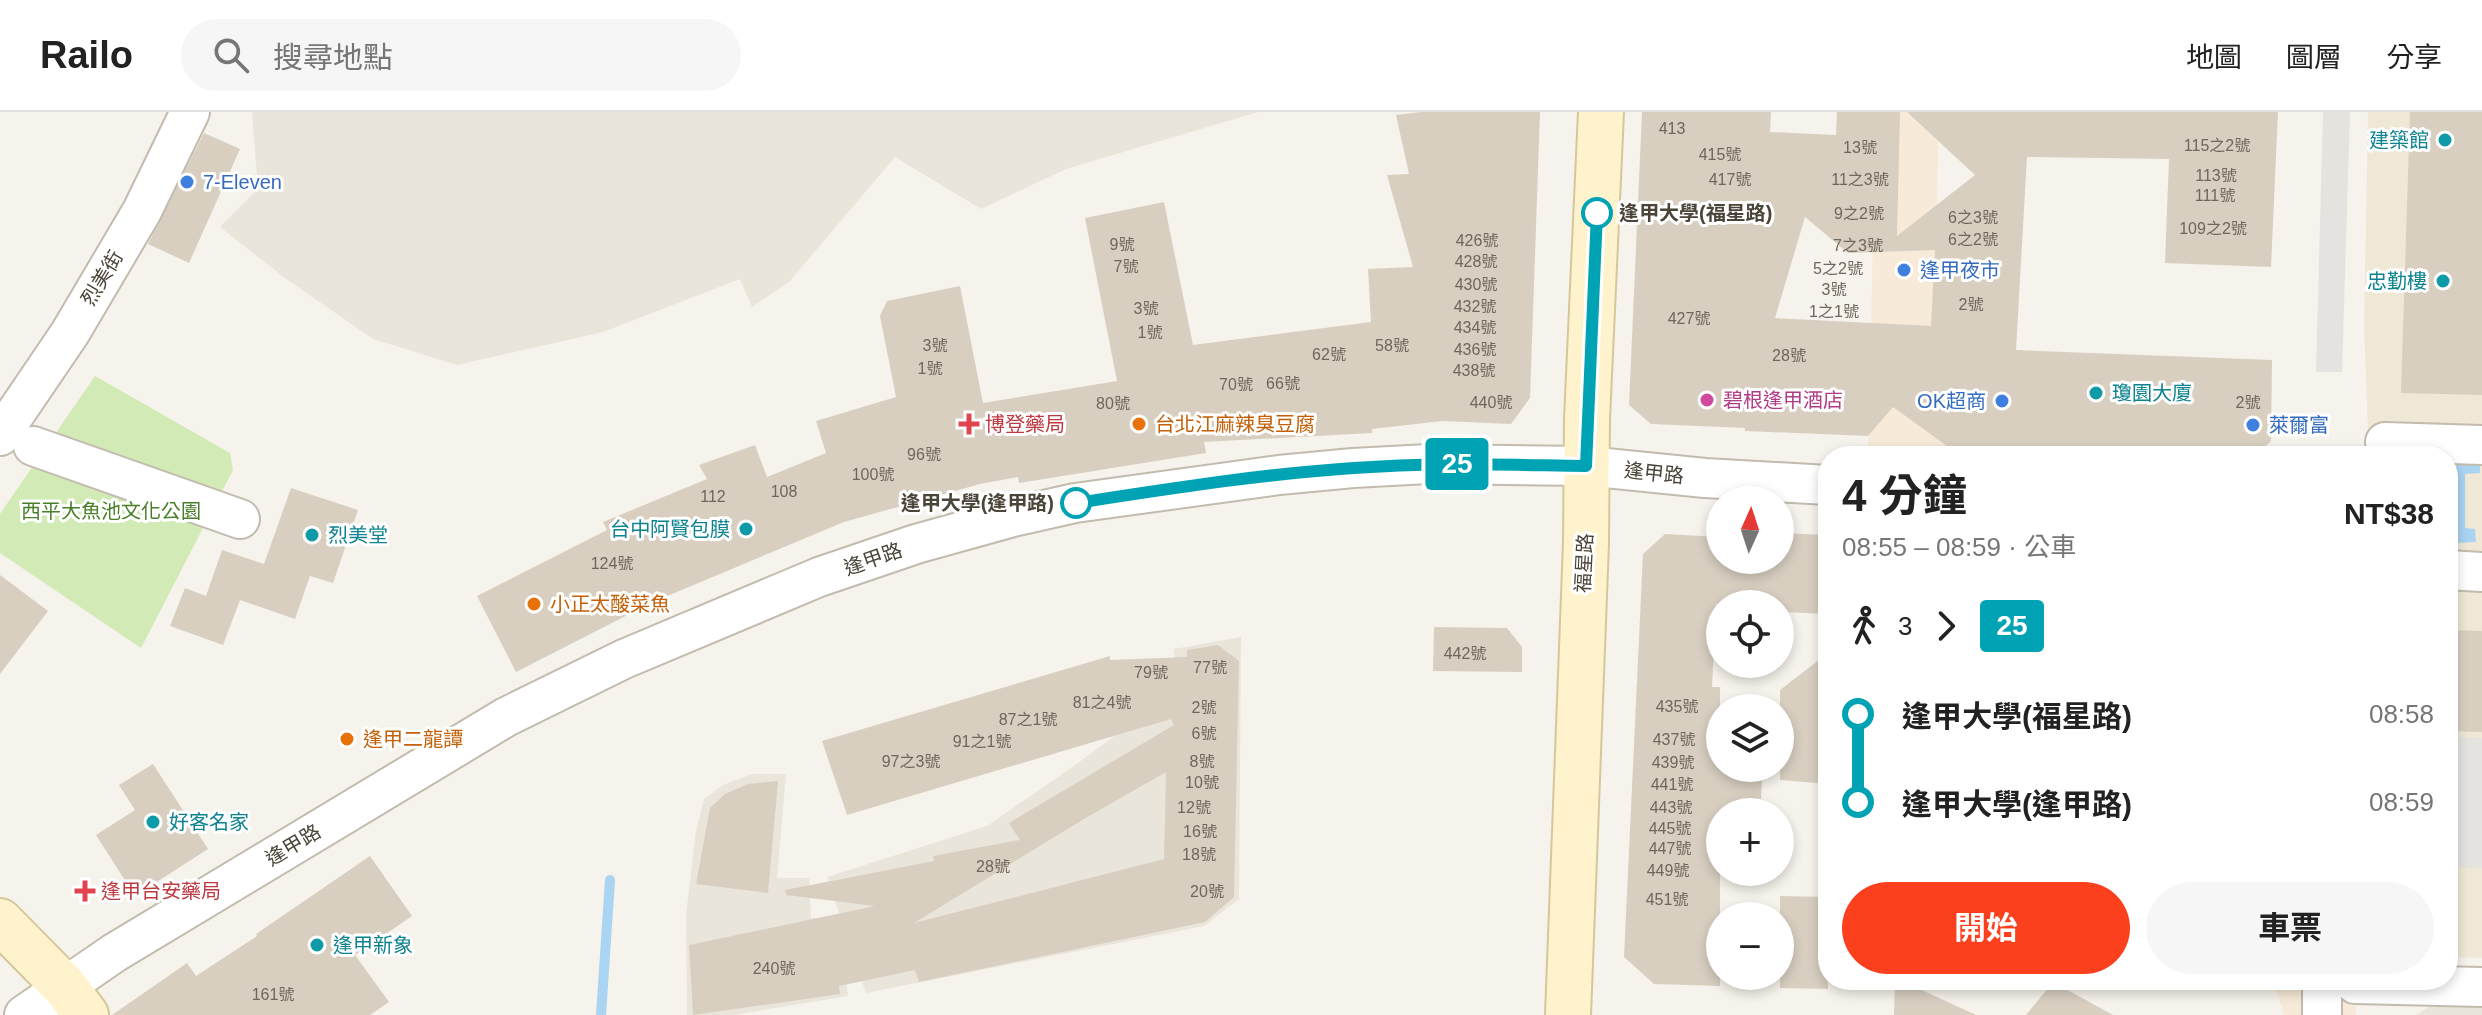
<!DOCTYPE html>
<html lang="zh-TW">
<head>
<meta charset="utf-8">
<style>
  :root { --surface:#fff; --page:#f6f6f6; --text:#222; --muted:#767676; --line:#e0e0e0; --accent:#fc3f1d }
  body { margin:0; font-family:Arial,"Noto Sans TC",sans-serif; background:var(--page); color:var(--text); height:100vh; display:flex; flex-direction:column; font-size:30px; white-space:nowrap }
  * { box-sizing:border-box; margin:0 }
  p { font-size:26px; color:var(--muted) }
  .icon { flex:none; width:44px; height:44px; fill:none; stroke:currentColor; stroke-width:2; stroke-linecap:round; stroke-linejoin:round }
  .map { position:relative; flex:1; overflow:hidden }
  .panel { position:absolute; left:1818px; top:334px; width:640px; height:544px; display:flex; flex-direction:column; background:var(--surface); border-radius:32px; box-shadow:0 4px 12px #0003 }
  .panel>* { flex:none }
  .badge { padding:0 16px; border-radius:6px; font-size:28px; line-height:52px }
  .needle { width:52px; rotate:3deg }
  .controls { position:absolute; left:1706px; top:374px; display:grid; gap:16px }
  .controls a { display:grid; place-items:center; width:88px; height:88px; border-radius:50%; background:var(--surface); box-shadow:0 4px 12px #0003; font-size:40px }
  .map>.badge { position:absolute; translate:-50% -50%; box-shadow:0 0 0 4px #fff }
  .legs { display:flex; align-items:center; gap:12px; height:88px; padding:0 24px; font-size:26px }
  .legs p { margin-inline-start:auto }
  .head { display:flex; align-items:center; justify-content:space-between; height:136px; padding:0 24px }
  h1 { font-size:44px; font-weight:700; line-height:60px }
  .primary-button { display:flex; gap:16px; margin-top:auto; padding:16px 24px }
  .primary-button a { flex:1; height:92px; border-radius:48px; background:var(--accent); color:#fff; font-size:32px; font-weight:700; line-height:92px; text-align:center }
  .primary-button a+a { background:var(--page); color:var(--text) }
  ul { padding:0 24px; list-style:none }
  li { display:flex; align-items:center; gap:28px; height:88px; font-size:30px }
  li i { display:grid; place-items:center; width:12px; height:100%; margin:0 10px; background:currentColor }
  li i::after { content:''; width:20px; height:20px; margin:-10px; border:6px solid; border-radius:50%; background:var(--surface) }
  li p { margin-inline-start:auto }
  li:first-child i { background:linear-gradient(#0000 50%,currentColor 0) }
  li:last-child i { background:linear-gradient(currentColor 50%,#0000 0) }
  header { display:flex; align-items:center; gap:48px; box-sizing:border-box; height:112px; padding:0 40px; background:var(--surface); border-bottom:2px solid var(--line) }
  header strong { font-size:38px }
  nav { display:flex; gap:44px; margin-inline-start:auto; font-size:28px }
  .search { width:560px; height:72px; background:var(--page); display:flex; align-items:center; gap:20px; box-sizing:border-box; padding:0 28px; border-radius:44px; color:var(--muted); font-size:30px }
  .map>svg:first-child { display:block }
</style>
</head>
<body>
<header>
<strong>Railo</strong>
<div class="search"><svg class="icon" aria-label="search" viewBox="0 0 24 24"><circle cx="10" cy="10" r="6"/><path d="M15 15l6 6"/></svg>搜尋地點</div>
<nav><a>地圖</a><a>圖層</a><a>分享</a></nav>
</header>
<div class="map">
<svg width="2482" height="903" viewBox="0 0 2482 903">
  <rect width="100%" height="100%" fill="#f6f3ec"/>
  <g fill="#eae5da">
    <path d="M252 0H1258L1066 57 981 97 895 45 789 170 752 195 740 167 603 220 457 253 373 227 285 166 220 115 258 77Z"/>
    <path d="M1241 525 1239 787 1204 814 866 881 827 765 987 714 1078 651 1154 595 1176 587 1174 537Z"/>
    <path d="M752 662H786L777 766H809L811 806H838L848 884 734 903H687L686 803 696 719 704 687 723 673Z"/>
    <path d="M2429 895H2482V903H2416Z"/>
  </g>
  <g fill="#f7ead8">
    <path d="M1876 0H1939L1932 315 2303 339 2319 340V344H1868Z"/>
    <path d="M2273 868H2355L2356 903H2284Z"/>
  </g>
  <path fill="#efe8d6" d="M2368 0H2482V846L2448 845V344H2369L2364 217Z"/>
  <path fill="#d2eab5" d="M95 264 230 341 233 358 141 536 0 441V402Z"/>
  <g fill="#e5e3e0">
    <path d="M2323 0H2350L2342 260H2316Z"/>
    <path d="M2448 625 2482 626V756L2448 755Z"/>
  </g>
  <path fill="#a9d4f2" d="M2459 348H2480V361L2465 362V416L2475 417 2476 430 2456 431C2443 404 2445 374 2459 348Z"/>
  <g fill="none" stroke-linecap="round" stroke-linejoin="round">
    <path stroke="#a9d4f2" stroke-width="10" d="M601 903 610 768"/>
  </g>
  <g fill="#d8cfc1" fill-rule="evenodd">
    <path d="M1421 0H1540L1530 286 1511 312 1442 309 1372 317V321L1204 330 1206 341 1019 371 1018 365 980 372 844 410 653 490 516 560 477 484 607 418 603 410 707 367 699 353 755 333 767 365 826 341 816 309 896 285 880 204 887 189 960 174 983 291 1117 269 1085 106 1164 90 1193 233 1371 210 1368 157 1413 155 1387 63 1409 62 1396 3Z"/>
    <path d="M1642 0H1771L1770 20 1836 23 1837 0H1900L1897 124 1975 63 1907 0H2278L2271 155 2165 151 2169 47 2027 45 2016 238 2272 248 2271 329 2256 344H2151L1947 334 1893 295 1868 324 1745 319V316L1651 312 1629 293ZM1805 105 1848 141 1935 138 1931 214 1775 206Z"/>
    <path d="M2410 0H2482V283L2401 281Z"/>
    <path d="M204 21 240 37 189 151 148 132Z"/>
    <path d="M291 376 358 398 333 471 310 464 295 507 240 488 223 533 170 514 185 476 206 484 222 438 264 452Z"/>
    <path d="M1780 421 1828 423V502L1780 500V492H1716L1712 575H1720V656H1763L1760 700H1720V874L1654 872 1624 845 1643 442 1665 422 1720 425 1718 448H1780Z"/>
    <path d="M0 463 48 499 0 562Z"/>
    <path d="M1434 515 1507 516 1522 535V560L1433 559Z"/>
    <path d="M2448 518 2482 519V620L2448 619Z"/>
    <path d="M1218 533 1239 549 1234 785 1205 810 919 870 915 858 839 874 840 882 693 903 689 833 875 794 786 783 785 778 934 749 933 744 1020 728 1009 711 1174 613 1171 607 847 703 822 629 1110 544V548L1187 545V538ZM1166 660 1164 747 914 811 1084 707Z"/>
    <path d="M1828 541V672L1780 668V578Z"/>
    <path d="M153 652 208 737 135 784 96 723 135 698 119 673Z"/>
    <path d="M778 669 768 781 696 772 710 696 725 682 748 672Z"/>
    <path d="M370 744 412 804 355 843 389 890 370 903H112L187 851 196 864 257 824 256 822Z"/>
    <path d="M1780 784 1828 785V877L1780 876Z"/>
    <path d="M1895 868H1900L1976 903H1894Z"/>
    <path d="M2053 870 2113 903H2026Z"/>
  </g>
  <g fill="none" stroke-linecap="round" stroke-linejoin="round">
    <defs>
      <g id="street">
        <path d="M0 324 70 221 142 99 190 0"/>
        <path d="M2385 330 2482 333"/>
        <path d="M33 334 240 407"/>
        <path d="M2448 458 2482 460"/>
        <path d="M2322 868V903"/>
        <path d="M2355 872 2482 875"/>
        <path d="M24 903 114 841 506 605 624 547 819 465 916 432 1013 405 1075 391 1279 363 1353 356 1428 352 1586 354 1705 366 1828 373"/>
      </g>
      <g id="secondary">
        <path d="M0 809 65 875 86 903"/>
        <path d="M1568 903 1586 431 1587 307 1601 0"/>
      </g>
    </defs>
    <use href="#street" stroke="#c2bbae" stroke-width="42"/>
    <use href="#secondary" stroke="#d6c79b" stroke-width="48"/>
    <use href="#street" stroke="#fff" stroke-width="38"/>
    <use href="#secondary" stroke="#fff3cd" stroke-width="44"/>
  </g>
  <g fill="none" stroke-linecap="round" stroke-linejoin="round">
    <defs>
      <path id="line-1" d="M1076 391C1168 377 1261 362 1354 356 1432 350 1509 353 1586 354L1597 101"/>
    </defs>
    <use href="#line-1" stroke="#fff" stroke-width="18"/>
    <use href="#line-1" stroke="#00a3b4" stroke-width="12"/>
  </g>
  <g fill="#0f9aa8" stroke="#fff" stroke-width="3">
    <circle cx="2445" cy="28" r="8"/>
    <circle cx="2443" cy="169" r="8"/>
    <circle cx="2096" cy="281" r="8"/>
    <circle cx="746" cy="417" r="8"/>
    <circle cx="312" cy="423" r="8"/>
    <circle cx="153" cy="710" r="8"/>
    <circle cx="317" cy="833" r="8"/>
  </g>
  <g fill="#3f7fe0" stroke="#fff" stroke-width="3">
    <circle cx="187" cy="70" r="8"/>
    <circle cx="1904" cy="158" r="8"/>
    <circle cx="2002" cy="289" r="8"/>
    <circle cx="2253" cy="313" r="8"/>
  </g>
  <g fill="#fff" stroke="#00a3b4" stroke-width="4">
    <circle cx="1597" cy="101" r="14"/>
    <circle cx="1076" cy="391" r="14"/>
  </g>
  <circle fill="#d1479c" stroke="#fff" stroke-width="3" cx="1707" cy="288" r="8"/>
  <g fill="#e0444e" stroke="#fff" stroke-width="3">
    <path d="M965 300h8v8h8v8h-8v8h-8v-8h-8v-8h8z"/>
    <path d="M81 767h8v8h8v8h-8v8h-8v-8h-8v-8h8z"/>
  </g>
  <g fill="#e8710a" stroke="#fff" stroke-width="3">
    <circle cx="1139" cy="312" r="8"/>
    <circle cx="534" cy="492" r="8"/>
    <circle cx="347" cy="627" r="8"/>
  </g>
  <g text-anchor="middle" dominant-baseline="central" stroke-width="6" stroke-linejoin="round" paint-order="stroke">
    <g font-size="16" fill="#6e675b">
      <text x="1672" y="16">413</text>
      <text x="2217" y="33">115之2號</text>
      <text x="1860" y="35">13號</text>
      <text x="1720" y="42">415號</text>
      <text x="2216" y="63">113號</text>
      <text x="1730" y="67">417號</text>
      <text x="1860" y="67">11之3號</text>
      <text x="2215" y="83">111號</text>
      <text x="1859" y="101">9之2號</text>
      <text x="1973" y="105">6之3號</text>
      <text x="2213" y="116">109之2號</text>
      <text x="1973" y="127">6之2號</text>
      <text x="1477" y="128">426號</text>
      <text x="1122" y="132">9號</text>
      <text x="1858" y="133">7之3號</text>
      <text x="1476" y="149">428號</text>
      <text x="1126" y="154">7號</text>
      <text x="1838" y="156">5之2號</text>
      <text x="1476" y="172">430號</text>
      <text x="1834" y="177">3號</text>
      <text x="1971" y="192">2號</text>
      <text x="1475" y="194">432號</text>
      <text x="1146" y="196">3號</text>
      <text x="1834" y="199">1之1號</text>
      <text x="1689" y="206">427號</text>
      <text x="1475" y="215">434號</text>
      <text x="1150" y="220">1號</text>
      <text x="935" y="233">3號</text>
      <text x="1392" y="233">58號</text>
      <text x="1475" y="237">436號</text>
      <text x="1329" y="242">62號</text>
      <text x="1789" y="243">28號</text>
      <text x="930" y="256">1號</text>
      <text x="1474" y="258">438號</text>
      <text x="1283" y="271">66號</text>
      <text x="1236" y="272">70號</text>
      <text x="1491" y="290">440號</text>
      <text x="2248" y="290">2號</text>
      <text x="1113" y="291">80號</text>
      <text x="924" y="342">96號</text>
      <text x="873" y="362">100號</text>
      <text x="784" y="379">108</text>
      <text x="713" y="384">112</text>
      <text x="612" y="451">124號</text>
      <text x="1465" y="541">442號</text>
      <text x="1210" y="555">77號</text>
      <text x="1151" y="560">79號</text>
      <text x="1102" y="590">81之4號</text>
      <text x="1677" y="594">435號</text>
      <text x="1204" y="595">2號</text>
      <text x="1028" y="607">87之1號</text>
      <text x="1204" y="621">6號</text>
      <text x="1674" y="627">437號</text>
      <text x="982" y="629">91之1號</text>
      <text x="911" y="649">97之3號</text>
      <text x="1202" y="649">8號</text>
      <text x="1673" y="650">439號</text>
      <text x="1202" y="670">10號</text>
      <text x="1672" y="672">441號</text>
      <text x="1194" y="695">12號</text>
      <text x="1671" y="695">443號</text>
      <text x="1670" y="716">445號</text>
      <text x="1200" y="719">16號</text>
      <text x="1670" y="736">447號</text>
      <text x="1199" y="742">18號</text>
      <text x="993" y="754">28號</text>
      <text x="1668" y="758">449號</text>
      <text x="1207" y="779">20號</text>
      <text x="1667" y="787">451號</text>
      <text x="774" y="856">240號</text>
      <text x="273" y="882">161號</text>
    </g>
    <g font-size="20" fill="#0d838f" stroke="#fff" text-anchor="start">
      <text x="2429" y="28" text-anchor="end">建築館</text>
      <text x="2427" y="169" text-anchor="end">忠勤樓</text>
      <text x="2112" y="281">瓊園大廈</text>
      <text x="730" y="417" text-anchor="end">台中阿賢包膜</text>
      <text x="328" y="423">烈美堂</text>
      <text x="169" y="710">好客名家</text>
      <text x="333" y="833">逢甲新象</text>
    </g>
    <g font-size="20" fill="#366cbe" stroke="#fff" text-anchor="start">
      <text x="203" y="70">7-Eleven</text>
      <text x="1920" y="158">逢甲夜市</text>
      <text x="1986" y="289" text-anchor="end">OK超商</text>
      <text x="2269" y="313">萊爾富</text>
    </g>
    <g font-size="20" font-weight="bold" fill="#4b4439" stroke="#fff" text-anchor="start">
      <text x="1619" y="101">逢甲大學(福星路)</text>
      <text x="1054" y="391" text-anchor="end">逢甲大學(逢甲路)</text>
    </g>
    <g font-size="20" fill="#4b4439" stroke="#fff">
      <text transform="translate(102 166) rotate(-59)">烈美街</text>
      <text transform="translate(1654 361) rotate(6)">逢甲路</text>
      <text transform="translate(873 447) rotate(-19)">逢甲路</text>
      <text transform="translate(1584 451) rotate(-87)">福星路</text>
      <text transform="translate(293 733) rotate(-31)">逢甲路</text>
    </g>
    <g font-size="20" fill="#b23c85" stroke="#fff" text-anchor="start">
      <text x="1723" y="288">碧根逢甲酒店</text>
    </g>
    <g font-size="20" fill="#be3a42" stroke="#fff" text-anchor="start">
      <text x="985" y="312">博登藥局</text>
      <text x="101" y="779">逢甲台安藥局</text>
    </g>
    <g font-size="20" fill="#c56008" stroke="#fff" text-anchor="start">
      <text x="1155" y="312">台北江麻辣臭豆腐</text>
      <text x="550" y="492">小正太酸菜魚</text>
      <text x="363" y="627">逢甲二龍譚</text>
    </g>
    <g font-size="20" fill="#4a7f2a" stroke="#fff">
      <text x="111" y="399">西平大魚池文化公園</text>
    </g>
  </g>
</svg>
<div class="controls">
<a><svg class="needle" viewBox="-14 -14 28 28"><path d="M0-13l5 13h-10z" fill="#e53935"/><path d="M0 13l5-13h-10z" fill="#767676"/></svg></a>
<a><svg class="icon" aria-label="locate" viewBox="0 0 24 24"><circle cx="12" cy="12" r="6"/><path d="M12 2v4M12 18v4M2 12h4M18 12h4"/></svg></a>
<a><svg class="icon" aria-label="layers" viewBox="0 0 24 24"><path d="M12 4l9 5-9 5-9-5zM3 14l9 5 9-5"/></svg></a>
<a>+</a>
<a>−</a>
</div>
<b class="badge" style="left:1457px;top:352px;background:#00a3b4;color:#fff">25</b>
<section class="panel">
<div class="head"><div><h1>4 分鐘</h1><p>08:55 – 08:59 · 公車</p></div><b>NT$38</b></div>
<div class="legs"><svg class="icon" aria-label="walk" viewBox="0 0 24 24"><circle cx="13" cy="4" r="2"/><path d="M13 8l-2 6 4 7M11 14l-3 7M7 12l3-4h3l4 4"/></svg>3<svg class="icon" aria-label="forward" viewBox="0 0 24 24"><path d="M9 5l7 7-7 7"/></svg><b class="badge" style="background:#00a3b4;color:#fff">25</b></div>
<ul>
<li><i style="color:#00a3b4"></i><b>逢甲大學(福星路)</b><p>08:58</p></li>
<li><i style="color:#00a3b4"></i><b>逢甲大學(逢甲路)</b><p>08:59</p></li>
</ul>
<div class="primary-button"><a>開始</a><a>車票</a></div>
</section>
</div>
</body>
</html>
